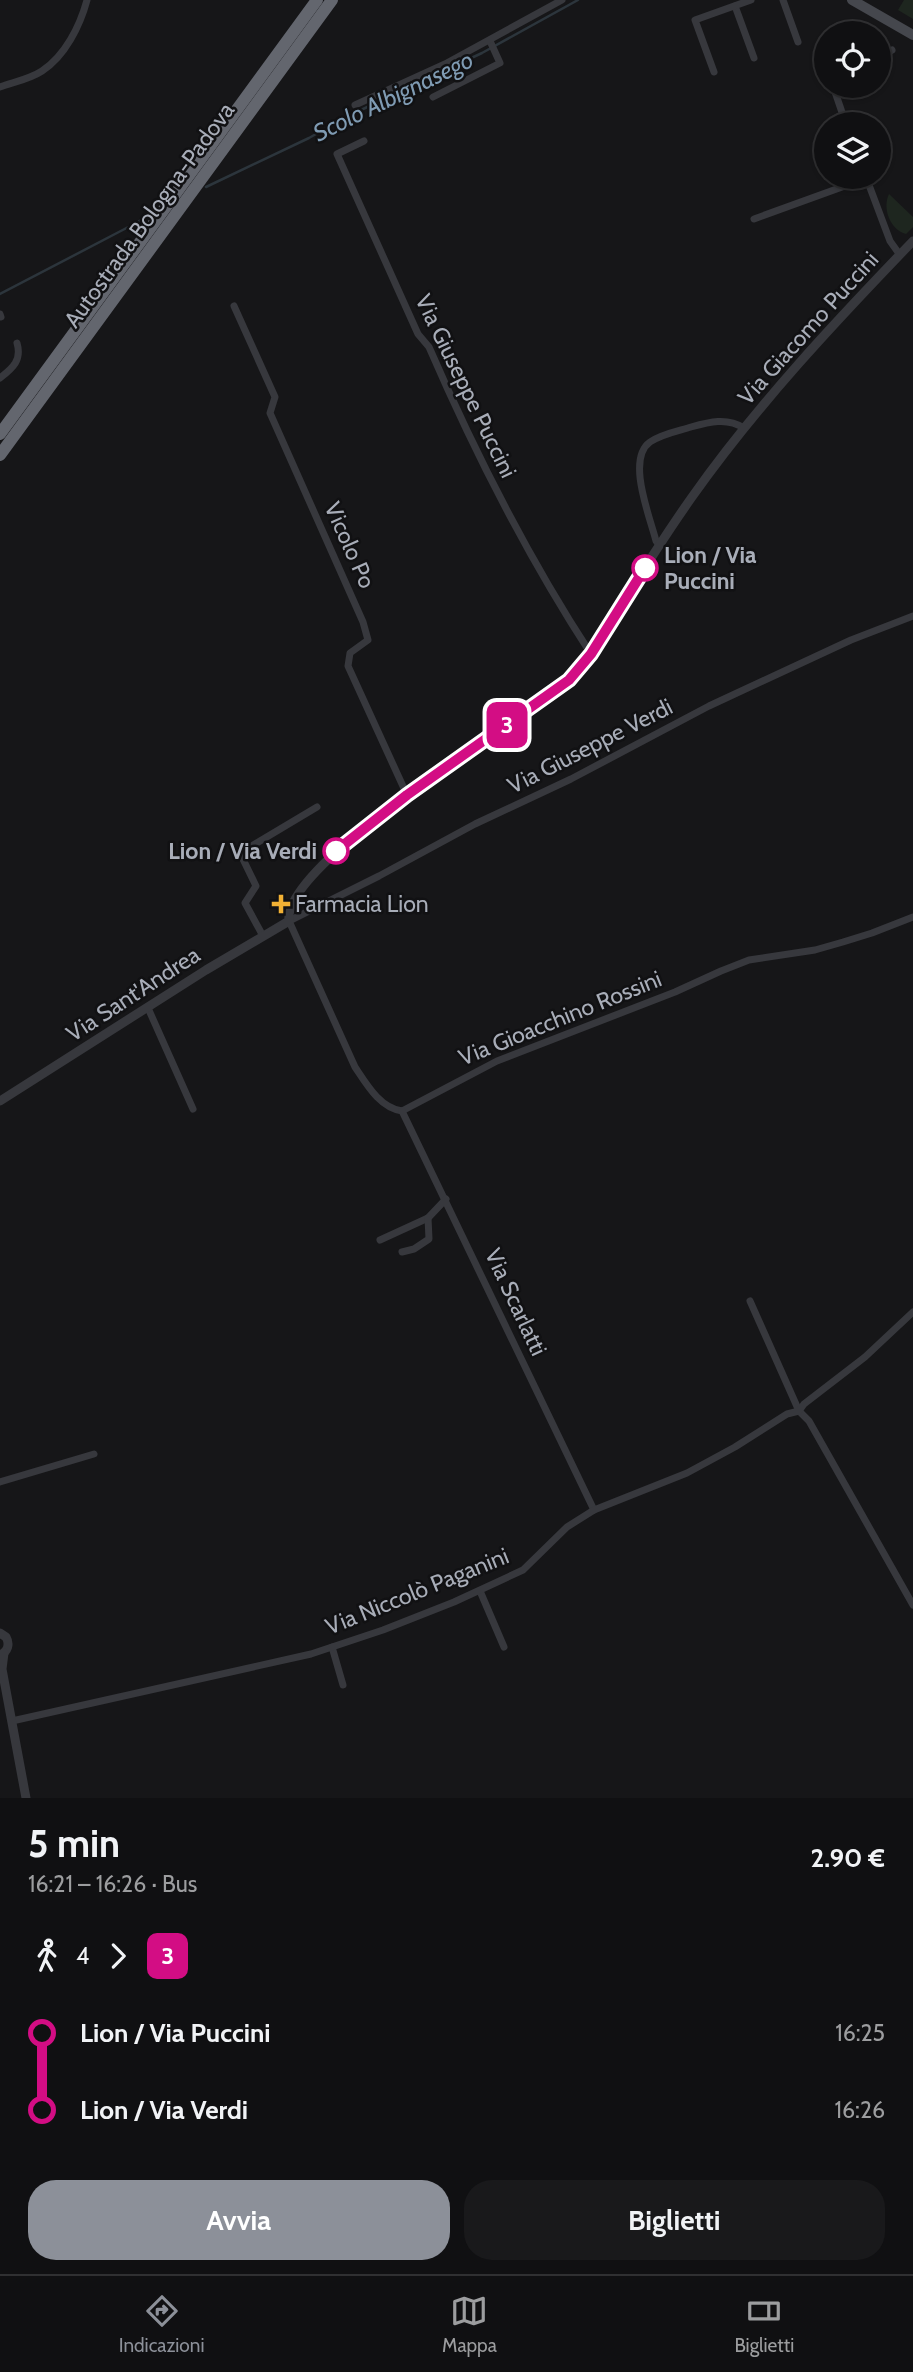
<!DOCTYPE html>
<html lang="it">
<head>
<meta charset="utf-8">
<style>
  :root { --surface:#101012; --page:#19191b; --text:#f1f3f6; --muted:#9c9d9f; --line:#303032; --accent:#8c9099 }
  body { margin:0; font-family:Cabin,sans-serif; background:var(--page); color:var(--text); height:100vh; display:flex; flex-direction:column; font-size:26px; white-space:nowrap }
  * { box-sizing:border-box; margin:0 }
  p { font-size:23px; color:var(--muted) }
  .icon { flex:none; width:38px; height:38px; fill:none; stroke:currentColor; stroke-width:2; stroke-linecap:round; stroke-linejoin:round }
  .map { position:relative; height:1798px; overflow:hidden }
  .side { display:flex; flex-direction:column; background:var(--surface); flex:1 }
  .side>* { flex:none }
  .badge { padding:0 14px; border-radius:10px; font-size:24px; line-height:46px }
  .controls { position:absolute; left:814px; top:21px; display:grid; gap:14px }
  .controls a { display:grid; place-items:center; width:77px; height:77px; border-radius:50%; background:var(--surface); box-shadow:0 2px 5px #0004,0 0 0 2px var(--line); font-size:35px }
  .map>.badge { position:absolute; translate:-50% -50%; box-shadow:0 0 0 4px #fff }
  .legs { display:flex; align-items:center; gap:10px; height:77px; padding:0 28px; font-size:23px }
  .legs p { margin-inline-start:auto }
  .overview { display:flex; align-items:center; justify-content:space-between; height:119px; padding:0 28px }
  h1 { font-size:38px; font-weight:800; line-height:52px }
  .cta { display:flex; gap:14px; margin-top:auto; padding:14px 28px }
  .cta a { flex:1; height:80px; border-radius:28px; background:var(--accent); color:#fff; font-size:28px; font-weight:800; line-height:80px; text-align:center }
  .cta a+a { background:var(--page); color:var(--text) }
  ul { padding:0 28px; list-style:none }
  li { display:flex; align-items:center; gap:24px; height:77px; font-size:26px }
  li i { display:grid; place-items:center; width:10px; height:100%; margin:0 9px; background:currentColor }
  li i::after { content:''; width:18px; height:18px; margin:-9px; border:5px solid; border-radius:50%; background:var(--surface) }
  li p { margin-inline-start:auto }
  li:first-child i { background:linear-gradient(#0000 50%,currentColor 0) }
  li:last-child i { background:linear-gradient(currentColor 50%,#0000 0) }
  .tabs { display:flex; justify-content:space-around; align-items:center; height:98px; border-top:2px solid var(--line); background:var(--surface); font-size:19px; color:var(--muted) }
  .tabs a { display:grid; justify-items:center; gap:4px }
  .tabs .active { color:var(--accent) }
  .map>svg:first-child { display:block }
</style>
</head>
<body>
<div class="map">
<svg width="913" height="1798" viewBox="0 0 913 1798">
  <rect width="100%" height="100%" fill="#161618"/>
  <g fill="#1e261f">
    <path d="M904 0H913V19L898 10Z"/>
    <path d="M889 194 913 217V227L906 234C890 230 882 208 889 194Z"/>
  </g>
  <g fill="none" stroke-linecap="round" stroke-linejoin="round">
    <g stroke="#2c353c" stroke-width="2.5">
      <path d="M206 187 309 138 344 118 482 53 578 0"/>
      <path d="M0 294 138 222 145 217 177 174"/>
    </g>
    <g stroke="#37383d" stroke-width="7">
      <path d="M783 0 798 42"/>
      <path d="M735 6 754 58"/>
      <path d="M878 57 892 50"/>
      <path d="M714 72 695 20 751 0"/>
      <path d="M833 86 846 124"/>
      <path d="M0 87C14 82 30 79 42 71 65 56 80 26 87 0"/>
      <path d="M433 97 500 63 490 41"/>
      <path d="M355 105 445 64 562 0"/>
      <path d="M364 141 337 154 418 334 429 347C475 453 527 556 591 654"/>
      <path d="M866 177 890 241 900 255"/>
      <path d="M754 219 867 178"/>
      <path d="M234 306 275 397 270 413 363 622 368 640 350 653 348 666 407 795"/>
      <path d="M0 314 1 317"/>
      <path d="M0 378C13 368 22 360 17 343"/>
      <path d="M659 545 656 541C650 517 626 459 650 442 661 434 678 431 691 427 709 422 727 417 744 428"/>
      <path d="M913 616 851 640 709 706 571 779 475 824 379 876 289 921 355 1067C367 1085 380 1108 402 1111L497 1061 675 992 721 971 749 960 815 950 843 942 872 933 913 917"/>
      <path d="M263 936 245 903 256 886 240 853 317 807"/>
      <path d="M148 1008 193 1109"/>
      <path d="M402 1111 594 1510"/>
      <path d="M380 1240 428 1218 446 1199"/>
      <path d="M402 1252 414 1249 429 1239 428 1218"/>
      <path d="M750 1301 799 1411 809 1421 913 1605"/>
      <path d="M0 1482 94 1454"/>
      <path d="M480 1591 504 1647"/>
      <path d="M332 1647 343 1685"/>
      <path d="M12 1721 311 1654 383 1630 454 1602 523 1570 567 1527 594 1510 687 1473 735 1447 787 1414 799 1411 804 1404 865 1357 913 1312"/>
    </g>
    <g stroke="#37383d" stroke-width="9">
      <path d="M0 1101 206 970 289 921C281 864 518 722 564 684 590 663 606 631 623 603 645 567 668 531 692 497 757 405 835 322 913 241"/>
      <path d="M0 1633 6 1637C10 1644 8 1652 0 1655"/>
      <path d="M4 1653 2 1669 26 1798"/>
    </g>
    <path stroke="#45474d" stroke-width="10" d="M852 0 913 35"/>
    <g stroke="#63666e" stroke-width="12">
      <path d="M0 434 317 0"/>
      <path d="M0 455 332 0"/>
    </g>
  </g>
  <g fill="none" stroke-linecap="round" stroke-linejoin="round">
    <defs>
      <path id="line-1" d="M336 851 407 795 569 680 591 654 645 568"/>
    </defs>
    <use href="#line-1" stroke="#fff" stroke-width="16"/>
    <use href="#line-1" stroke="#d30d84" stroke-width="10"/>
  </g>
  <g fill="#fff" stroke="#d30d84" stroke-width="3.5">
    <circle cx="645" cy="568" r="12"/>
    <circle cx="336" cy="851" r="12"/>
  </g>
  <path fill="#f2b134" stroke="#111113" stroke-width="2.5" d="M277.5 893.5h7v7h7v7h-7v7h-7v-7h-7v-7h7z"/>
  <g text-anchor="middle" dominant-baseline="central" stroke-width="5" stroke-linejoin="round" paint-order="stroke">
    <g font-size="23" fill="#a8adb8" stroke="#111113">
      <text transform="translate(149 215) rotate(-54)">Autostrada Bologna-Padova</text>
      <text transform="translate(808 328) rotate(-48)">Via Giacomo Puccini</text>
      <text transform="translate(466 386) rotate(64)">Via Giuseppe Puccini</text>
      <text transform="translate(350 545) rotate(66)">Vicolo Po</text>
      <text transform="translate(590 746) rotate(-27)">Via Giuseppe Verdi</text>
      <text transform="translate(133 994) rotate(-33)">Via Sant'Andrea</text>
      <text transform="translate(560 1018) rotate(-22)">Via Gioacchino Rossini</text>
      <text transform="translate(516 1302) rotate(65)">Via Scarlatti</text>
      <text transform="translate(417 1591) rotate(-22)">Via Niccolò Paganini</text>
    </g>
    <g font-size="23" font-weight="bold" fill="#a8adb8" stroke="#111113" text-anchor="start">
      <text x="664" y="555">Lion / Via<tspan x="664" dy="26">Puccini</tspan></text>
      <text x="317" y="851" text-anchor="end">Lion / Via Verdi</text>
    </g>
    <g font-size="23" fill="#a8adb8" stroke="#111113" text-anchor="start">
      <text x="295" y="904">Farmacia Lion</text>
    </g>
    <g font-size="24" font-style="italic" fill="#7f9bb3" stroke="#111113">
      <text transform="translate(393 96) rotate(-26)">Scolo Albignasego</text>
    </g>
  </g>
</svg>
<div class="controls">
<a><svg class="icon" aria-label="locate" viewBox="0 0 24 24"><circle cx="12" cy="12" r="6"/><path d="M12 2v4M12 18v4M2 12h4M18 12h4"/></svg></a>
<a><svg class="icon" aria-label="layers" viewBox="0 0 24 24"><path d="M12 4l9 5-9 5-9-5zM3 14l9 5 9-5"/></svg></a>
</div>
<b class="badge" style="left:507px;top:725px;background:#d30d84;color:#fff">3</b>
</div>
<section class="side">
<div class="overview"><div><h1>5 min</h1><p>16:21 – 16:26 · Bus</p></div><b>2.90 €</b></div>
<div class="legs"><svg class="icon" aria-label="walk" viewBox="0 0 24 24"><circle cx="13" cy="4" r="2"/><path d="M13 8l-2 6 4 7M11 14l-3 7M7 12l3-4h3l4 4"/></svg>4<svg class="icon" aria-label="forward" viewBox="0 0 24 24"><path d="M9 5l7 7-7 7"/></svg><b class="badge" style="background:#d30d84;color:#fff">3</b></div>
<ul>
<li><i style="color:#d30d84"></i><b>Lion / Via Puccini</b><p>16:25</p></li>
<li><i style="color:#d30d84"></i><b>Lion / Via Verdi</b><p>16:26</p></li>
</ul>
<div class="cta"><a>Avvia</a><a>Biglietti</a></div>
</section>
<nav class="tabs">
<a class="active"><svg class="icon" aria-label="directions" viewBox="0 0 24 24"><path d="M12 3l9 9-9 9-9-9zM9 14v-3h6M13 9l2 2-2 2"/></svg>Indicazioni</a>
<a><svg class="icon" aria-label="map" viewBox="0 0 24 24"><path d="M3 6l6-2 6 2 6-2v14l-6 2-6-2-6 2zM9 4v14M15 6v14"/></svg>Mappa</a>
<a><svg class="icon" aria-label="tickets" viewBox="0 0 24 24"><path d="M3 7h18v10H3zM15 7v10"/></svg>Biglietti</a>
</nav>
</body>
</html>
